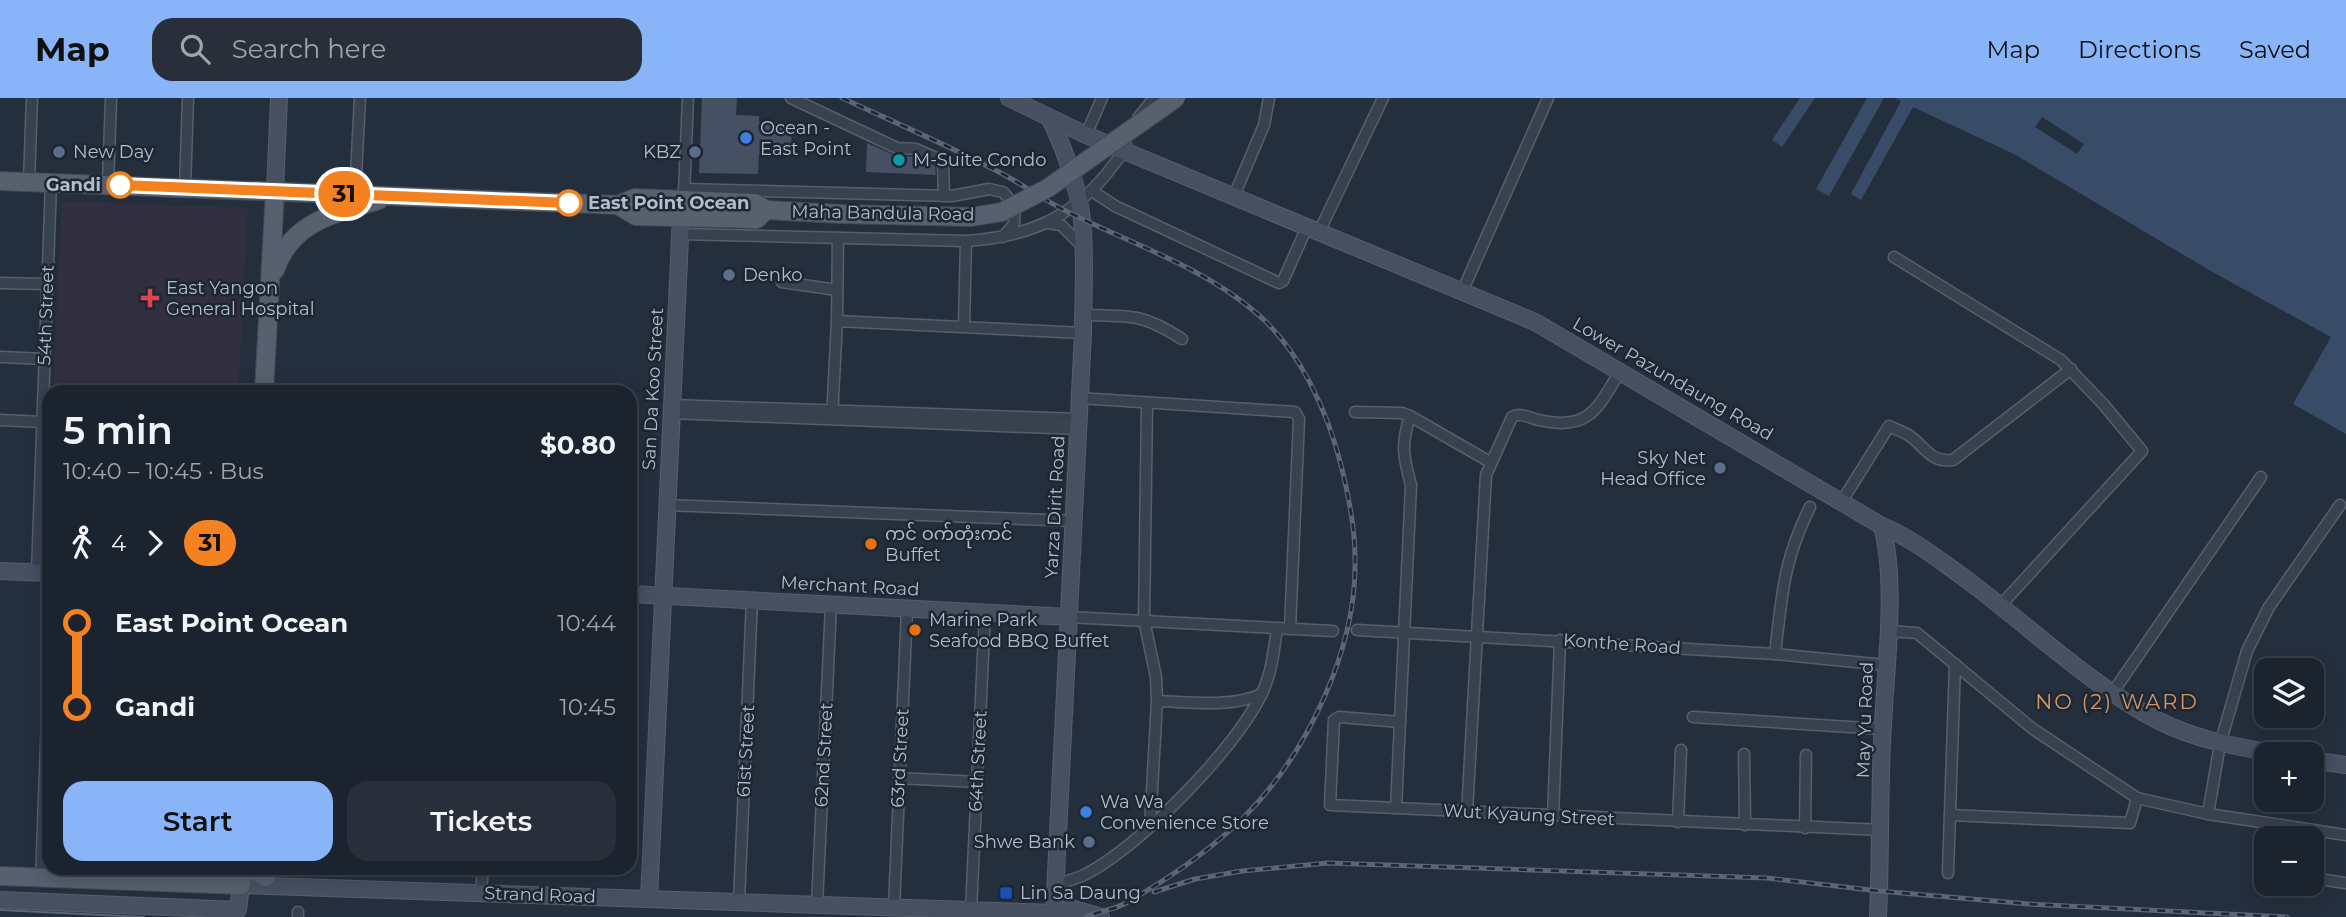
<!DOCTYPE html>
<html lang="en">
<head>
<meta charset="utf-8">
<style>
  :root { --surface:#1b232e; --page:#282f3a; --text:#f1f3f6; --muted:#a0a4aa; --line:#39404a; --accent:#8ab4f8 }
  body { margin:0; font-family:Montserrat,"Noto Sans Myanmar",sans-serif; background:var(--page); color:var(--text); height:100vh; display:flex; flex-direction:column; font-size:26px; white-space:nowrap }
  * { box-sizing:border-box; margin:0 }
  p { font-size:23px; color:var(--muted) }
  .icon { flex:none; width:38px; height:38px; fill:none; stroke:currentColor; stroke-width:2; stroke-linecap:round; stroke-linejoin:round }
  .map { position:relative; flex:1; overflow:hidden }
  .panel { position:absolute; left:42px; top:287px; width:595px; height:490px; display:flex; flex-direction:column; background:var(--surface); border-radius:21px; box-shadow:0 4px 18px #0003,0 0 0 2px var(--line) }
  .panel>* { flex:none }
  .badge { padding:0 14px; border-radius:23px; font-size:24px; line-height:46px }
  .fabs { position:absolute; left:2254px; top:560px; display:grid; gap:14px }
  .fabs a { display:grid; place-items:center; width:70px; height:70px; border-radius:14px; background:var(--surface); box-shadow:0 4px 18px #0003,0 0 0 2px var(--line); font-size:35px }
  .map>.badge { position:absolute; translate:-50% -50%; box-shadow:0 0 0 4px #fff }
  .legs { display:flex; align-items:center; gap:10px; height:77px; padding:0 21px; font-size:23px }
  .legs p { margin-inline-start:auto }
  .headline { display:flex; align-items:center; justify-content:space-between; height:119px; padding:0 21px }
  h1 { font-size:38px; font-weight:600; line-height:52px }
  .cta { display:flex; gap:14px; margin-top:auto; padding:14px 21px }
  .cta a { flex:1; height:80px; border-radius:21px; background:var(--accent); color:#111; font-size:28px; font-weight:600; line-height:80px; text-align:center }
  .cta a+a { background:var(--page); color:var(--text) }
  ul { padding:0 21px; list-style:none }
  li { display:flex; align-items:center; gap:24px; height:84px; font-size:26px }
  li i { display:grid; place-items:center; width:10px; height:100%; margin:0 9px; background:currentColor }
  li i::after { content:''; width:18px; height:18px; margin:-9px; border:5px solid; border-radius:50%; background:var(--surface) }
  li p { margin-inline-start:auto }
  li:first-child i { background:linear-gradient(#0000 50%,currentColor 0) }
  li:last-child i { background:linear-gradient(currentColor 50%,#0000 0) }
  header { display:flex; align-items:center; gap:42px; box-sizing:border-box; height:98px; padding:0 35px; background:var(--accent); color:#111 }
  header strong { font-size:33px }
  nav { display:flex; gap:38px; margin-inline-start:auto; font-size:24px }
  .search { width:490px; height:63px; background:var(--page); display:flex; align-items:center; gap:18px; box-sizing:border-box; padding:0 24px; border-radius:21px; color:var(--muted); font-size:26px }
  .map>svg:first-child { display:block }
</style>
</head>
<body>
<header>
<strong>Map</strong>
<div class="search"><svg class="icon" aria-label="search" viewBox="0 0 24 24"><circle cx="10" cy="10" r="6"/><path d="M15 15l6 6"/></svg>Search here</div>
<nav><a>Map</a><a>Directions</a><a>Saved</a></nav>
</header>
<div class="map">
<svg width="2346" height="819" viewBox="0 0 2346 819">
  <rect width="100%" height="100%" fill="#242f3e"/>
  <path fill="#32303f" d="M62 103 248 110 238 294H53Z"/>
  <g fill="#394c67">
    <path d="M1800 0H1815L1782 49 1772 42Z"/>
    <path d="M1867 0H1884L1829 98 1816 91Z"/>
    <path d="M1895 0H2346V336L2293 306 2331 239 2209 172 2014 56 1913 9 1861 102 1851 96 1901 3Z"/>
  </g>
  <path fill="#242f3e" d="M2042 19 2084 46 2077 56 2035 29Z"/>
  <g fill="#455162">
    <path d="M702 0H737L736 17 759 18V24L792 25 791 57 759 56 758 76 699 75Z"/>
    <path d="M867 45 894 57 914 59 935 68 936 77 866 74Z"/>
  </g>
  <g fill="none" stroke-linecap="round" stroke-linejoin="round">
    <defs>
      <g id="street">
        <path d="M791 0 897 50 916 51 943 63 944 98"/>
        <path d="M1138 20 1154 0"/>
        <path d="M1086 37 1102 0"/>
        <path d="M29 84 32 0"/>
        <path d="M108 87 111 0"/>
        <path d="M185 90 188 0"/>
        <path d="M684 91 952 98 989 91 1003 94 1015 108 1014 126 1003 139"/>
        <path d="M1092 93 1115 108 1279 185 1283 183 1307 129"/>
        <path d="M684 95 688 0"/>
        <path d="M355 97 360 0"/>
        <path d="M1234 98 1264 27 1269 0"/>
        <path d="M1046 125 1061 127 1084 150"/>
        <path d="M1319 134 1383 0"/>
        <path d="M680 136 966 143C1026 139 1069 122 1108 74 1114 65 1123 57 1126 47"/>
        <path d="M1894 159 2061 262 2104 307 2142 353 2001 507"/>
        <path d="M782 184 837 192"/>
        <path d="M0 185 47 186"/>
        <path d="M1462 194 1548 0"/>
        <path d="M1083 217C1130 218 1142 215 1182 241"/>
        <path d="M837 223 838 140"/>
        <path d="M964 228 966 143"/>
        <path d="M0 259 45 261"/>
        <path d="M1079 300 1295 314 1299 321 1290 531"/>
        <path d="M1147 306 1144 522 1156 579 1157 603 1150 728"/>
        <path d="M672 307 1078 321"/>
        <path d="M1355 314 1402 315 1410 318 1490 364"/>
        <path d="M671 315 1078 331"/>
        <path d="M832 320 837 223 1083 235"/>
        <path d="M0 322 43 324"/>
        <path d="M1842 403 1889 328C1895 331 1904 334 1910 338 1926 350 1931 365 1953 362L2071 271"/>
        <path d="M666 407 1074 423"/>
        <path d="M37 474 51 85"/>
        <path d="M1069 519 1333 533"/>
        <path d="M1357 532 1775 556 1885 567"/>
        <path d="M1888 533 1917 535 2033 631 2137 700 2208 716 2346 737"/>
        <path d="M1775 556C1782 498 1783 463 1810 409"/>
        <path d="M2113 594 2261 379"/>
        <path d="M1157 603C1192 604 1230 610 1262 596"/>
        <path d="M1693 619 1882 631"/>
        <path d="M1400 624 1339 619 1334 622 1330 707 1881 732"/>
        <path d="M1744 656 1745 727"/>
        <path d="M899 680 977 684"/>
        <path d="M1396 710 1411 387C1403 358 1401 346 1410 318"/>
        <path d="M1467 714 1486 377 1512 319C1521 314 1529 320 1539 322 1590 334 1598 309 1621 272"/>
        <path d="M2208 716 2220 646 2247 553 2269 509 2340 407"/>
        <path d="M1950 717 2130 725 2137 700"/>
        <path d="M1553 718 1560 542"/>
        <path d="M1678 724 1681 652"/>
        <path d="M1805 730 1806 657"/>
        <path d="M1948 775 1955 566"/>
        <path d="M41 780 49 567"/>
        <path d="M2312 780 2346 785"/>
        <path d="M1057 786C1065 784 1074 781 1082 778 1138 751 1238 649 1263 593 1272 573 1274 551 1277 530"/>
        <path d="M481 795 483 770"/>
        <path d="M739 804 752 502"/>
        <path d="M817 807 831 507"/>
        <path d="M894 809 907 511"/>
        <path d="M971 812 985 515"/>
        <path d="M298 814V819"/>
      </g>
      <g id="secondary">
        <path d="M1009 0 1086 37 1535 224 1882 428C1911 440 1934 458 1959 476 2024 523 2085 584 2157 622 2196 642 2237 649 2280 656"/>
        <path d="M1049 19C1063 47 1079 91 1082 122 1086 159 1083 198 1083 235L1054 815"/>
        <path d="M275 93 279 0"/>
        <path d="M0 473 49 475"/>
        <path d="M630 496 1069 519"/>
        <path d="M2312 662 2346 667"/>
        <path d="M649 801 681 119"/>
        <path d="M0 802 238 812 241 787 1054 815 1079 819"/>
        <path d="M1070 810 1101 819"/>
        <path d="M1878 819C1881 755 1879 690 1883 626 1886 566 1897 485 1882 428"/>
      </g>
      <g id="primary">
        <path d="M0 83 594 106 618 107 635 100 755 105 766 112 841 116"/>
        <path d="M618 107 636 118 757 121 766 112"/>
        <path d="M275 172C292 123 334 116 379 102"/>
        <path d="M264 294 275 93"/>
        <path d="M250 770 266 779"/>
        <path d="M209 775 230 770"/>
        <path d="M0 778 241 787 242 770"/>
      </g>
    </defs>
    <use href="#street" stroke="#565f6c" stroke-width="13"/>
    <use href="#secondary" stroke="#565f6c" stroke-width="18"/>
    <use href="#primary" stroke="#414a57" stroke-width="20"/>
    <use href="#street" stroke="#38414e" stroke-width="10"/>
    <use href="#secondary" stroke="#465061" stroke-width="16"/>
    <use href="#primary" stroke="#56606e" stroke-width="18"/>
    <path stroke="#5a6575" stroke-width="2" d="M0 812 144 819"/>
    <defs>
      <g id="rail">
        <path d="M842 0C894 24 947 47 997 73 1021 85 1042 101 1066 113 1129 145 1199 167 1254 213 1300 251 1328 314 1342 371 1349 401 1355 430 1355 461 1357 551 1307 656 1244 719 1210 753 1168 781 1126 805 1114 812 1099 813 1086 819"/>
        <path d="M1154 794 1195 781 1242 773 1328 765 1767 780 1879 793 2029 806 2287 819"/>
      </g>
    </defs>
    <use href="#rail" stroke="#5a6575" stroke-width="5"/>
    <use href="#rail" stroke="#1d2633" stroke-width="2.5" stroke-dasharray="8" stroke-linecap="butt"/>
    <defs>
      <path id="primary-bridge" d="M841 116 971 119 1002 114 1048 90 1176 0"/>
    </defs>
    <use href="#primary-bridge" stroke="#414a57" stroke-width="20" stroke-linecap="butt"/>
    <use href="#primary-bridge" stroke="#56606e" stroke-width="18"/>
  </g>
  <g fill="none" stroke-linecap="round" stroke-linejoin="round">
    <defs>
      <path id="line-1" d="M120 87 569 105"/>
    </defs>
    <use href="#line-1" stroke="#fff" stroke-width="16"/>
    <use href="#line-1" stroke="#f58220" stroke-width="10"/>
  </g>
  <g fill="#3f7fe0" stroke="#1d2633" stroke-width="2.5">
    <circle cx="746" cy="40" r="7"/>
    <circle cx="1086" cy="714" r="7"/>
  </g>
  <g fill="#5c6f8a" stroke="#1d2633" stroke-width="2.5">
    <circle cx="59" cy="54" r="7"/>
    <circle cx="695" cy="54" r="7"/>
    <circle cx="729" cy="177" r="7"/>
    <circle cx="1720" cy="370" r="7"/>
    <circle cx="1089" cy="744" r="7"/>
  </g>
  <circle fill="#0f9aa8" stroke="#1d2633" stroke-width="2.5" cx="899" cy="62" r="7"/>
  <g fill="#fff" stroke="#f58220" stroke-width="3.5">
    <circle cx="120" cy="87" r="12"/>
    <circle cx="569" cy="105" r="12"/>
  </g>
  <path fill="#e0444e" stroke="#1d2633" stroke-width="2.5" d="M146.5 189.5h7v7h7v7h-7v7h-7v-7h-7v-7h7z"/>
  <g fill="#e8710a" stroke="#1d2633" stroke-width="2.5">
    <circle cx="871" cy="446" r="7"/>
    <circle cx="915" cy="532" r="7"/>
  </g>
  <rect fill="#1a4fb4" stroke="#1d2633" stroke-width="2.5" x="999" y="788" width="14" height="14" rx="3.5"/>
  <g text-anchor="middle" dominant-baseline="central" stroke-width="5" stroke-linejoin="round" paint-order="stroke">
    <g font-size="18" fill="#b4bcc9" stroke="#1d2633" text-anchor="start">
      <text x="760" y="30">Ocean -<tspan x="760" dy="21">East Point</tspan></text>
      <text x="73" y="54">New Day</text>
      <text x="681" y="54" text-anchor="end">KBZ</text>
      <text x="913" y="62">M-Suite Condo</text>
      <text x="743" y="177">Denko</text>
      <text x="166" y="190">East Yangon<tspan x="166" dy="21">General Hospital</tspan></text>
      <text x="1706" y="360" text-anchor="end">Sky Net<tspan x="1706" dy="21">Head Office</tspan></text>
      <text x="885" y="436">ကင် ဝက်တုံးကင်<tspan x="885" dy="21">Buffet</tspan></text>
      <text x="929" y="522">Marine Park<tspan x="929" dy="21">Seafood BBQ Buffet</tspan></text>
      <text x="1100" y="704">Wa Wa<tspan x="1100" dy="21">Convenience Store</tspan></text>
      <text x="1075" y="744" text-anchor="end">Shwe Bank</text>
      <text x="1020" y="795">Lin Sa Daung</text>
    </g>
    <g font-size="18" font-weight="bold" fill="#b4bcc9" stroke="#1d2633" text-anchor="end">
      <text x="101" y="87">Gandi</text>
      <text x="588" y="105" text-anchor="start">East Point Ocean</text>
    </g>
    <g font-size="18" fill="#b4bcc9" stroke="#1d2633">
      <text transform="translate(883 115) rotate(1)">Maha Bandula Road</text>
      <text transform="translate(46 217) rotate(-88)">54th Street</text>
      <text transform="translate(1673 281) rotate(30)">Lower Pazundaung Road</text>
      <text transform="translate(653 291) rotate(-87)">San Da Koo Street</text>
      <text transform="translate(1055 409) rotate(-87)">Yarza Dirit Road</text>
      <text transform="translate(850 488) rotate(3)">Merchant Road</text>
      <text transform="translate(1622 546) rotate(4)">Konthe Road</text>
      <text transform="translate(1865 622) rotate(-88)">May Yu Road</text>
      <text transform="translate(746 653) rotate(-87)">61st Street</text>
      <text transform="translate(824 657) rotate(-87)">62nd Street</text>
      <text transform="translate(900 660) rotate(-87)">63rd Street</text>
      <text transform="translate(978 663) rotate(-87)">64th Street</text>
      <text transform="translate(1529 717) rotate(3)">Wut Kyaung Street</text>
      <text transform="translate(540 797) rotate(2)">Strand Road</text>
    </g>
    <g font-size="21" letter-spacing="2" fill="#d59563" stroke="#1d2633">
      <text x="2117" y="603">NO (2) WARD</text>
    </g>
  </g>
</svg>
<div class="fabs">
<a><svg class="icon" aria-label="layers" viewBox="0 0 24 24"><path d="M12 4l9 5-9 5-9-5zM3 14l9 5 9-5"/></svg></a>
<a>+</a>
<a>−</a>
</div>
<b class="badge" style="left:344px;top:96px;background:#f58220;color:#111">31</b>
<section class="panel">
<div class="headline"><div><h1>5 min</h1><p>10:40 – 10:45 · Bus</p></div><b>$0.80</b></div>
<div class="legs"><svg class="icon" aria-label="walk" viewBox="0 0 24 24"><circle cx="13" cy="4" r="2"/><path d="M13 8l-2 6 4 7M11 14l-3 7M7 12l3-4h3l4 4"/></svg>4<svg class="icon" aria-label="forward" viewBox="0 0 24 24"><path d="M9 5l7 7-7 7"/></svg><b class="badge" style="background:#f58220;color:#111">31</b></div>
<ul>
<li><i style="color:#f58220"></i><b>East Point Ocean</b><p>10:44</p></li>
<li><i style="color:#f58220"></i><b>Gandi</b><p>10:45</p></li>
</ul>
<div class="cta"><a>Start</a><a>Tickets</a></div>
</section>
</div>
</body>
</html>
